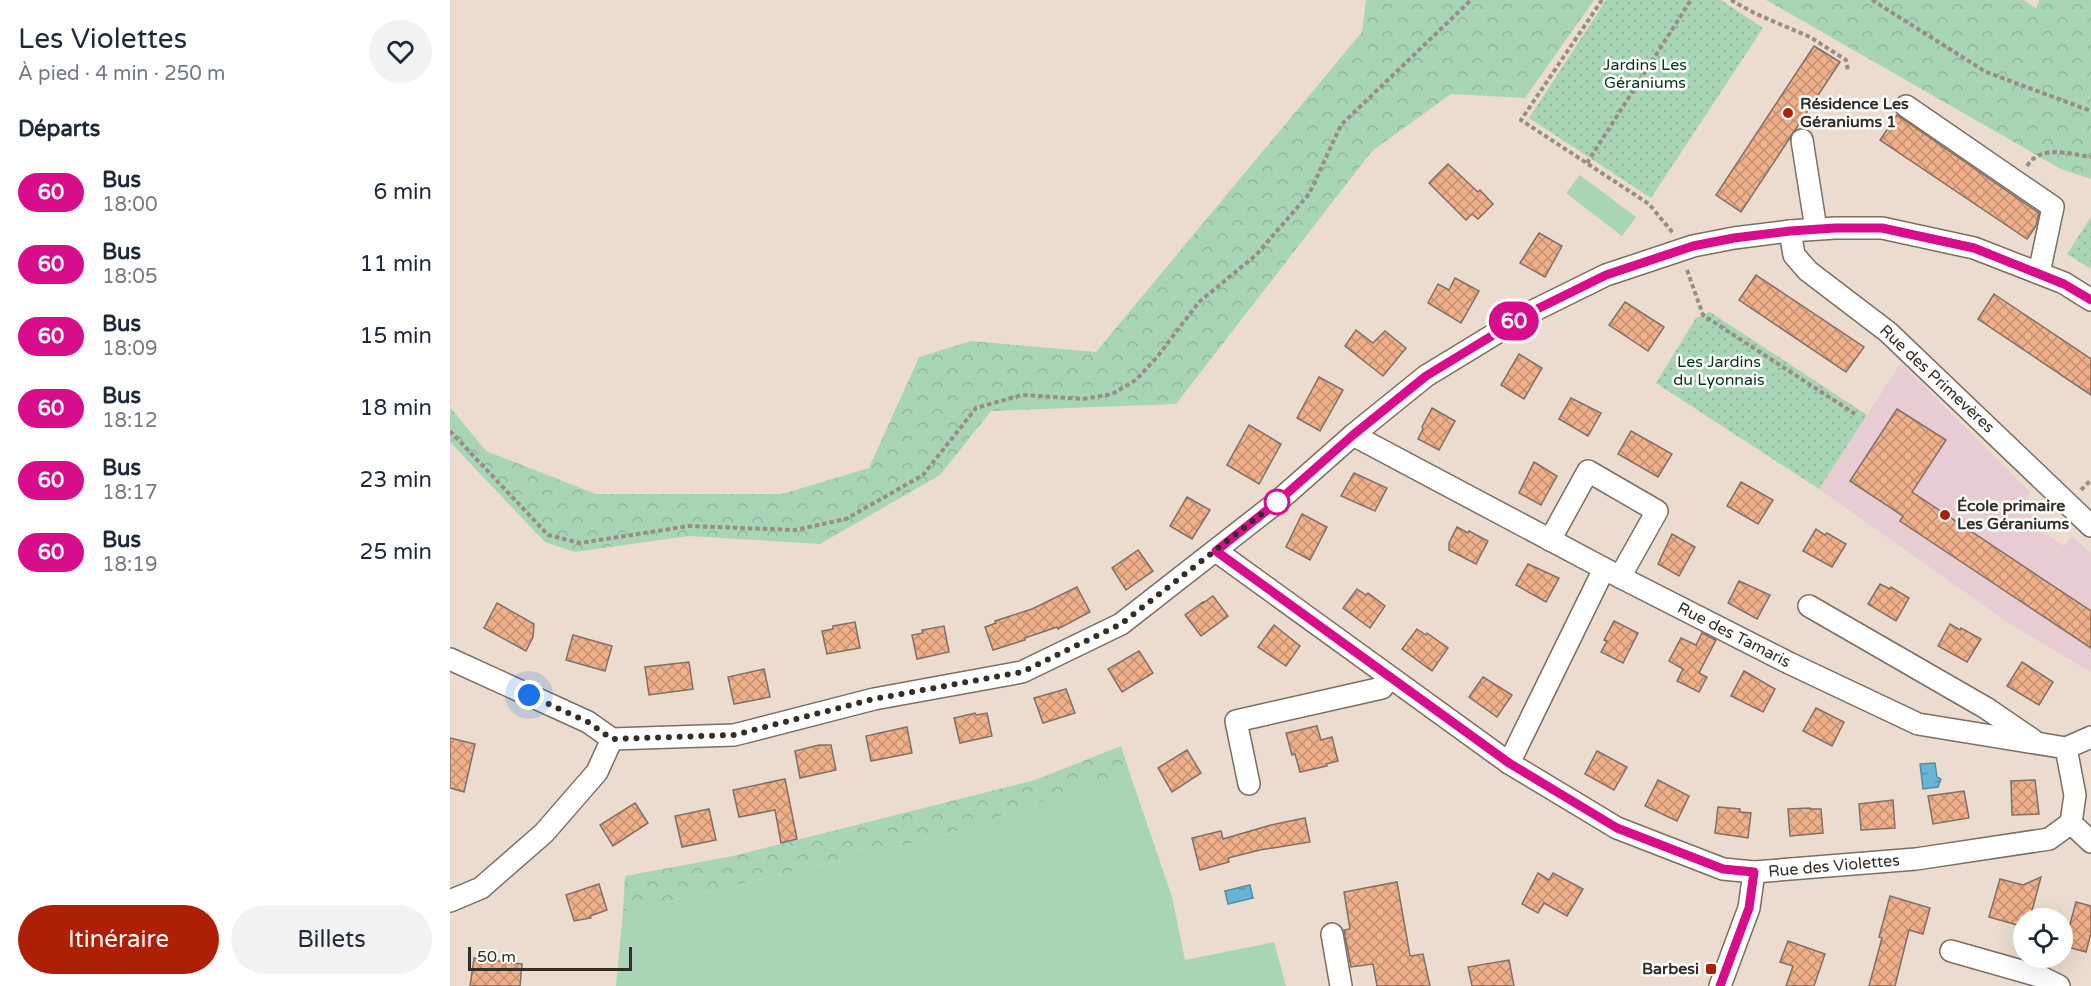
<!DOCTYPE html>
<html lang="fr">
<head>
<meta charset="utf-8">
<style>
  :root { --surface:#fff; --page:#f2f2f3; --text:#1f2937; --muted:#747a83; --accent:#ae2006 }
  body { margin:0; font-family:"Varela Round",sans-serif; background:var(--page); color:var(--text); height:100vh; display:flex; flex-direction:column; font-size:22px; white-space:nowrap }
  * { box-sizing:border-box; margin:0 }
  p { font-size:20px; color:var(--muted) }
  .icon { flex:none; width:33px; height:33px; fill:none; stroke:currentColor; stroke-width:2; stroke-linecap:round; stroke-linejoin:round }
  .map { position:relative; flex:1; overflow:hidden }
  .sheet { display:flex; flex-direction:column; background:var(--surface); width:450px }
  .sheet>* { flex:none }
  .badge { padding:0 12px; border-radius:20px; font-size:21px; line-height:39px }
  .tools { position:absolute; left:1563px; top:908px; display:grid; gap:12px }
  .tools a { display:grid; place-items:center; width:60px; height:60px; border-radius:50%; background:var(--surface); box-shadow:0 6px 24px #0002; font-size:30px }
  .scale { position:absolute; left:18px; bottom:15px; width:164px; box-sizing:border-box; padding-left:6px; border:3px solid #342e29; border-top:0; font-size:16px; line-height:21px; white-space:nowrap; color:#342e29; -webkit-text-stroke:4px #fff; paint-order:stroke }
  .you { position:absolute; width:30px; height:30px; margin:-15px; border:4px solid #fff; border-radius:50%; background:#1a73e8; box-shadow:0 0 0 9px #1a73e833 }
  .map>.badge { position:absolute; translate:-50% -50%; box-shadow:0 0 0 3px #fff }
  h2 { padding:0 18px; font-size:22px; line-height:54px }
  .round { display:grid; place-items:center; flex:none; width:63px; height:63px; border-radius:32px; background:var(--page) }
  .overview { display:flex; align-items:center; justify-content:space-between; height:102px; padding:0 18px }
  h1 { font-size:28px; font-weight:600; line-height:45px }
  .button { display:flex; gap:12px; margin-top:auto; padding:12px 18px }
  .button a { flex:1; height:69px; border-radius:36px; background:var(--accent); color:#fff; font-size:24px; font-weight:600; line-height:69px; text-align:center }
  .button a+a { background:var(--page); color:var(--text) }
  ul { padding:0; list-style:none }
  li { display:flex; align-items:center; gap:18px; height:72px; padding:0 18px }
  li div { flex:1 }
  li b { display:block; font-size:22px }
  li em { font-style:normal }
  li .badge { min-width:66px; font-weight:700; text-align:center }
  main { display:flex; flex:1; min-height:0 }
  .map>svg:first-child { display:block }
</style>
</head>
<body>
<main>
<section class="sheet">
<div class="overview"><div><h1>Les Violettes</h1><p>À pied · 4 min · 250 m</p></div><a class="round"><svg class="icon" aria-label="heart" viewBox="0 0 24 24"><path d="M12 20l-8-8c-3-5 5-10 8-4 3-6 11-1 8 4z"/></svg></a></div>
<h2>Départs</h2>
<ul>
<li><span class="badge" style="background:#d80d8c;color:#fff">60</span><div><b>Bus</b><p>18:00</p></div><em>6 min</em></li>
<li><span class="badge" style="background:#d80d8c;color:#fff">60</span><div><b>Bus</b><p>18:05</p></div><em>11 min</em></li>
<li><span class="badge" style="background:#d80d8c;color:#fff">60</span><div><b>Bus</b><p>18:09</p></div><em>15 min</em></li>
<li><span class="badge" style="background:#d80d8c;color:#fff">60</span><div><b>Bus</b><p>18:12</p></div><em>18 min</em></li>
<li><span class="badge" style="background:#d80d8c;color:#fff">60</span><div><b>Bus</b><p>18:17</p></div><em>23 min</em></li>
<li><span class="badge" style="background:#d80d8c;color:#fff">60</span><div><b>Bus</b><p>18:19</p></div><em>25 min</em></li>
</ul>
<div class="button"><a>Itinéraire</a><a>Billets</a></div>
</section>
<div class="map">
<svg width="1641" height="986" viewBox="0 0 1641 986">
  <defs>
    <pattern id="forest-crowns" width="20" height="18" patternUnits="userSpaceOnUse" patternTransform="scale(1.5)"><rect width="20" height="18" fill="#a8d5b6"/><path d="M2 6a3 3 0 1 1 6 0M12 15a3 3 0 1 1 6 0" fill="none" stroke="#91b79c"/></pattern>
    <pattern id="garden-dots" width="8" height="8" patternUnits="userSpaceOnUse" patternTransform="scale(1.5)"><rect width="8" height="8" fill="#a8d5b6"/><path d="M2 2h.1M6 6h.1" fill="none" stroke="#91b79c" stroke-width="1.8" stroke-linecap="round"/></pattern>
    <pattern id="water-ripples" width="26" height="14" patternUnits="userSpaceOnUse" patternTransform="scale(1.5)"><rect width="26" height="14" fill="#66b5d5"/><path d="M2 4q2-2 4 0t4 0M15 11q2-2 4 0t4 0" fill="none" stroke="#5594ad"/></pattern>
    <pattern id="building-cross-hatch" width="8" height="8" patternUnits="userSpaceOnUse" patternTransform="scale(1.5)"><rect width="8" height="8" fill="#efaf89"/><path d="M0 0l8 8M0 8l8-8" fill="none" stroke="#c28f70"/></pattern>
  </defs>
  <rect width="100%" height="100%" fill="#ebdccf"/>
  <path fill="#e7cdd3" d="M1451 363 1580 492 1572 508 1595 523 1591 531 1614 546 1622 536 1641 553V672L1563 626 1369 489Z"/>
  <g fill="#a8d5b6">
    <path d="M1130 175 1186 217 1172 236 1116 193Z"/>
    <path d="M679 771 722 897 735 960 824 942 836 986H166L173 912 496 835Z"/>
  </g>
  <g fill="url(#forest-crowns)">
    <path d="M916 0H1144L1075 98 1001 94 922 151 726 404 541 411 490 475 370 544 239 536 125 552 95 542 0 442V407L36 451 146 494H332L419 468 469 357 521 341 646 352 912 32Z"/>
    <path d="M1316 0H1574L1586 9 1589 0H1641V179L1611 169Z"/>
    <path d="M671 746 679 771 496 835 173 912 175 876 283 856 585 780Z"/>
  </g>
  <g fill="url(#garden-dots)">
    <path d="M1156 0H1271L1313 28 1201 198 1079 118Z"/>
    <path d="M1641 217V269L1617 254Z"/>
    <path d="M1260 312 1417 415 1369 489 1206 383 1246 318Z"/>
  </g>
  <g fill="url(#water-ripples)" stroke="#578ca1" stroke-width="1.5">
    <path d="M1485 763 1487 777 1491 779 1488 787 1473 789 1470 764Z"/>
    <path d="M800 885 803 898 778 904 775 891Z"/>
  </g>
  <g fill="url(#building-cross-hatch)" stroke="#807067" stroke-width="1.5">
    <path d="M1364 46 1390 62 1291 212 1266 195Z"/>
    <path d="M1447 115 1589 213 1586 226 1577 239 1430 140Z"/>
    <path d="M998 164 1028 192 1030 190 1043 204 1028 219 1022 214 1016 220 979 183Z"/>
    <path d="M1089 233 1112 246 1095 277 1070 263Z"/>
    <path d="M1306 275 1414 347 1396 372 1289 300Z"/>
    <path d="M1005 278 1029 291 1011 323 978 303 988 284 999 290Z"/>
    <path d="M1544 294 1641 359V395L1528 319Z"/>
    <path d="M1175 302 1214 327 1198 351 1159 325Z"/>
    <path d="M906 330 923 343 935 331 956 348 933 376 895 346Z"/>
    <path d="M1069 354 1092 368 1074 399 1051 385Z"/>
    <path d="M869 377 893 390 870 431 847 418Z"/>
    <path d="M1121 398 1151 413 1138 436 1109 419Z"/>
    <path d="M982 408 1005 421 989 450 968 439 973 429 972 427Z"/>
    <path d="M1447 409 1496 440 1462 492 1641 611V648L1450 521 1453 516 1400 481Z"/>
    <path d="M799 425 831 444 809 484 777 465Z"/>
    <path d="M1181 431 1222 454 1208 477 1168 454Z"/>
    <path d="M1084 462 1107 476 1091 505 1069 493Z"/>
    <path d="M904 473 937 488 925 511 891 496Z"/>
    <path d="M1291 482 1323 500 1308 524 1277 506Z"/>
    <path d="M737 497 760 510 742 539 720 526Z"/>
    <path d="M852 514 877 527 860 560 836 547Z"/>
    <path d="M1007 527 1018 533 1019 531 1038 541 1026 564 999 550V543Z"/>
    <path d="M1366 529 1375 535 1377 533 1396 544 1382 567 1353 551Z"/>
    <path d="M1222 534 1245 547 1229 576 1208 564Z"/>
    <path d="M688 550 703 571 676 590 662 568Z"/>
    <path d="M1078 564 1109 578 1096 602 1066 585Z"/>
    <path d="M1289 581 1320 595 1307 619 1278 603Z"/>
    <path d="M1430 584 1440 589 1441 587 1459 598 1446 621 1418 604Z"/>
    <path d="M627 587 640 612 608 629 607 627 575 638V640L543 650 535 627 546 623 545 621 582 609Z"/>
    <path d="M907 589 916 595 918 593 935 606 920 628 893 608Z"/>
    <path d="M763 596 778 616 751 636 735 615 753 602V603Z"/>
    <path d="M47 603 84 624 83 637 76 651 34 628Z"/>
    <path d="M1164 621 1188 633 1173 663 1151 652 1157 641 1154 640Z"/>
    <path d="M405 622 410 648 377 654 372 631 383 629V626Z"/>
    <path d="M1500 624 1510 630 1511 628 1531 639 1517 662 1488 646Z"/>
    <path d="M824 625 850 646 836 666 808 647Z"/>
    <path d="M494 626 499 652 467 659 462 635 473 633 472 630Z"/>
    <path d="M967 629 976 635 977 633 998 648 982 671 952 649Z"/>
    <path d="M1252 633 1266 640 1249 673 1257 677 1249 692 1227 681 1233 669 1219 661 1231 638 1246 645Z"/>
    <path d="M123 635 162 646 155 671 116 660Z"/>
    <path d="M689 651 703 673 672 692 658 669Z"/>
    <path d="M239 662 243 689 199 695 195 667Z"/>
    <path d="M1572 662 1603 682 1589 705 1557 686Z"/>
    <path d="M314 669 320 697 284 704 278 677Z"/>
    <path d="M1294 671 1325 689 1313 712 1281 696Z"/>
    <path d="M1033 677 1062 695 1047 717 1019 697Z"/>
    <path d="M616 689 625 713 593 723 584 698Z"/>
    <path d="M1366 708 1394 722 1382 746 1353 731Z"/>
    <path d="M525 713 526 715 537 713 542 736 510 743 504 718Z"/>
    <path d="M867 726 871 740 882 737 888 761 876 764 877 766 850 772 845 754 842 755 836 733Z"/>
    <path d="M457 727 462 753 421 761 416 736Z"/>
    <path d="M0 738 25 744 14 792 0 788Z"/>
    <path d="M369 745H381L386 770 350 778 345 751Z"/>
    <path d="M737 750 751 773 722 792 708 768Z"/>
    <path d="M1147 751 1177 767 1164 790 1135 774Z"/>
    <path d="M335 779 347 839 331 843 325 810 289 817 283 790Z"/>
    <path d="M1208 780 1239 796 1227 821 1195 806Z"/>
    <path d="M1585 780 1589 814 1562 815 1561 781Z"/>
    <path d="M1514 791 1519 818 1483 824 1478 796Z"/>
    <path d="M1443 800 1445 828 1411 830 1409 804Z"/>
    <path d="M185 803 198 823 163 846 150 825Z"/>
    <path d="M1268 807 1290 809V812L1301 813 1298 838 1265 833Z"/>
    <path d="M1360 808V809H1371L1373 833 1340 836 1338 809Z"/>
    <path d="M259 809 266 840 232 847 225 816Z"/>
    <path d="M855 818 860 842 810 850 778 858 779 862 750 870 742 838 771 831 773 839 821 825Z"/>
    <path d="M1088 873 1099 880 1103 873 1133 889 1117 916 1094 903 1088 913 1072 904Z"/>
    <path d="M1591 877 1580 918H1574V927L1539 917 1550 879 1573 885Z"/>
    <path d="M947 882 960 956 973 954 980 986H927L923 964 901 967 894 930 900 929 894 892Z"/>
    <path d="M149 884 157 910 140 916 141 918 124 921 116 895Z"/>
    <path d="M1440 896 1480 908 1473 934 1459 930 1445 986H1419L1432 938 1429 937Z"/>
    <path d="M1626 902 1641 906V933L1636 952 1614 946Z"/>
    <path d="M1338 941 1375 954 1364 986H1336L1343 966 1330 962Z"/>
    <path d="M24 958 72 964 70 986H20Z"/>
    <path d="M1059 960 1064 986H1022L1018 967Z"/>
  </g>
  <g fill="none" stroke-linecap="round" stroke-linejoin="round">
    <defs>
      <g id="minor">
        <path d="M1456 106 1603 207 1589 273"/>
        <path d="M1352 140 1366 229"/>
        <path d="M1340 231 1344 255 1358 271 1438 332 1641 526"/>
        <path d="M903 435 1170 577 1339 663 1468 724 1616 748 1625 795 1621 823"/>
        <path d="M1100 540 1138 471 1207 511 1170 577"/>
        <path d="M766 551 1059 763 1167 828 1273 869 1304 872 1466 859 1599 839 1621 823"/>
        <path d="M1359 606 1536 708 1583 740"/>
        <path d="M0 659 138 722 162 739 284 735 424 699 572 672 671 624 826 503 903 435 976 376 1081 312 1156 275 1243 246 1284 238 1340 231 1385 228H1432L1524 248 1614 283 1641 300"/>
        <path d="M1616 748 1641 737"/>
        <path d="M1059 763 1154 569"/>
        <path d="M799 784 786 721 932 688 939 678"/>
        <path d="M1621 823 1641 842"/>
        <path d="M0 901 31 888 94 833 147 772 162 739"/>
        <path d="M882 934 891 986"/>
        <path d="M1501 951 1589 976 1609 986"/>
        <path d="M1270 986 1299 908 1304 872"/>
      </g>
    </defs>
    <use href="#minor" stroke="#7b6e62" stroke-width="24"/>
    <g stroke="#998e85" stroke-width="4" stroke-dasharray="4.5 3" stroke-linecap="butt">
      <path d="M1152 0 1071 120 1199 204 1223 233"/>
      <path d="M1281 0 1304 13 1360 37 1396 60 1398 71"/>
      <path d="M1422 0 1536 72 1641 111"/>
      <path d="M1137 163 1241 0"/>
      <path d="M1577 166C1591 144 1619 154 1641 157"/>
      <path d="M1237 270 1253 315 1405 414"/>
      <path d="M0 431 98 535 130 543 239 526 345 530 396 519 473 475 526 408 572 395 633 399 662 394 686 380 707 357 749 302 806 255 859 194 891 125 1021 0"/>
      <path d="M1631 490 1641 480"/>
    </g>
    <use href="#minor" stroke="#fff" stroke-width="21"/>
  </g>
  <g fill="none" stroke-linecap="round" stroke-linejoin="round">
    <defs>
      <path id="line" d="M1270 986 1299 908 1304 872 1273 869 1167 828 1059 763 766 551 826 503 903 435 976 376 1081 312 1156 275 1243 246 1284 238 1340 231 1385 228H1432L1524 248 1614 284 1641 300"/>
    </defs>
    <use href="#line" stroke="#fff" stroke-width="14"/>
    <use href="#line" stroke="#d80d8c" stroke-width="9"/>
    <path stroke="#342e29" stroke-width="6" stroke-dasharray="0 10.8" d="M79 695 138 722 162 739 284 735 424 699 572 672 671 624 827 502"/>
  </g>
  <g fill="#ae2006" stroke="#fff" stroke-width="2">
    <circle cx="1338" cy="113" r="6"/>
    <circle cx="1495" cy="515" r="6"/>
    <rect x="1255" y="963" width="12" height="12" rx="3"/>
  </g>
  <circle fill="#fff" stroke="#d80d8c" stroke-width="3" cx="827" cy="502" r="12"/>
  <g text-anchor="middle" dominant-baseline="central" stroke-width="5" stroke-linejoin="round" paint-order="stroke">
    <g font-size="16" fill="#00361a" stroke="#fff">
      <text x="1195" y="65">Jardins Les<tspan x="1195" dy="18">Géraniums</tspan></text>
      <text x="1269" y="362">Les Jardins<tspan x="1269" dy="18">du Lyonnais</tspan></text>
    </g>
    <g font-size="16" font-weight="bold" fill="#342e29" stroke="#fff" text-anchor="start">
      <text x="1350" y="104">Résidence Les<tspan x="1350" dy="18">Géraniums 1</tspan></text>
      <text x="1507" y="506">École primaire<tspan x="1507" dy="18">Les Géraniums</tspan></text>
      <text x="1249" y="969" text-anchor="end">Barbesi</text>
    </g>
    <g font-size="16" fill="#342e29" stroke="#fff">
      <text transform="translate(1487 379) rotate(43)">Rue des Primevères</text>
      <text transform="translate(1284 635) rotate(27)">Rue des Tamaris</text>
      <text transform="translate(1384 866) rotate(-5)">Rue des Violettes</text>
    </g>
  </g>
</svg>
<div class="tools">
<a><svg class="icon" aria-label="locate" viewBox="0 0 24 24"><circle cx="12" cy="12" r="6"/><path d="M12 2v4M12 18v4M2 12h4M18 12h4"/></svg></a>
</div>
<div class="scale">50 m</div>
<div class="you" style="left:79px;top:695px"></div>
<b class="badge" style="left:1064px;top:321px;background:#d80d8c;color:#fff">60</b>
</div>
</main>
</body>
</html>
